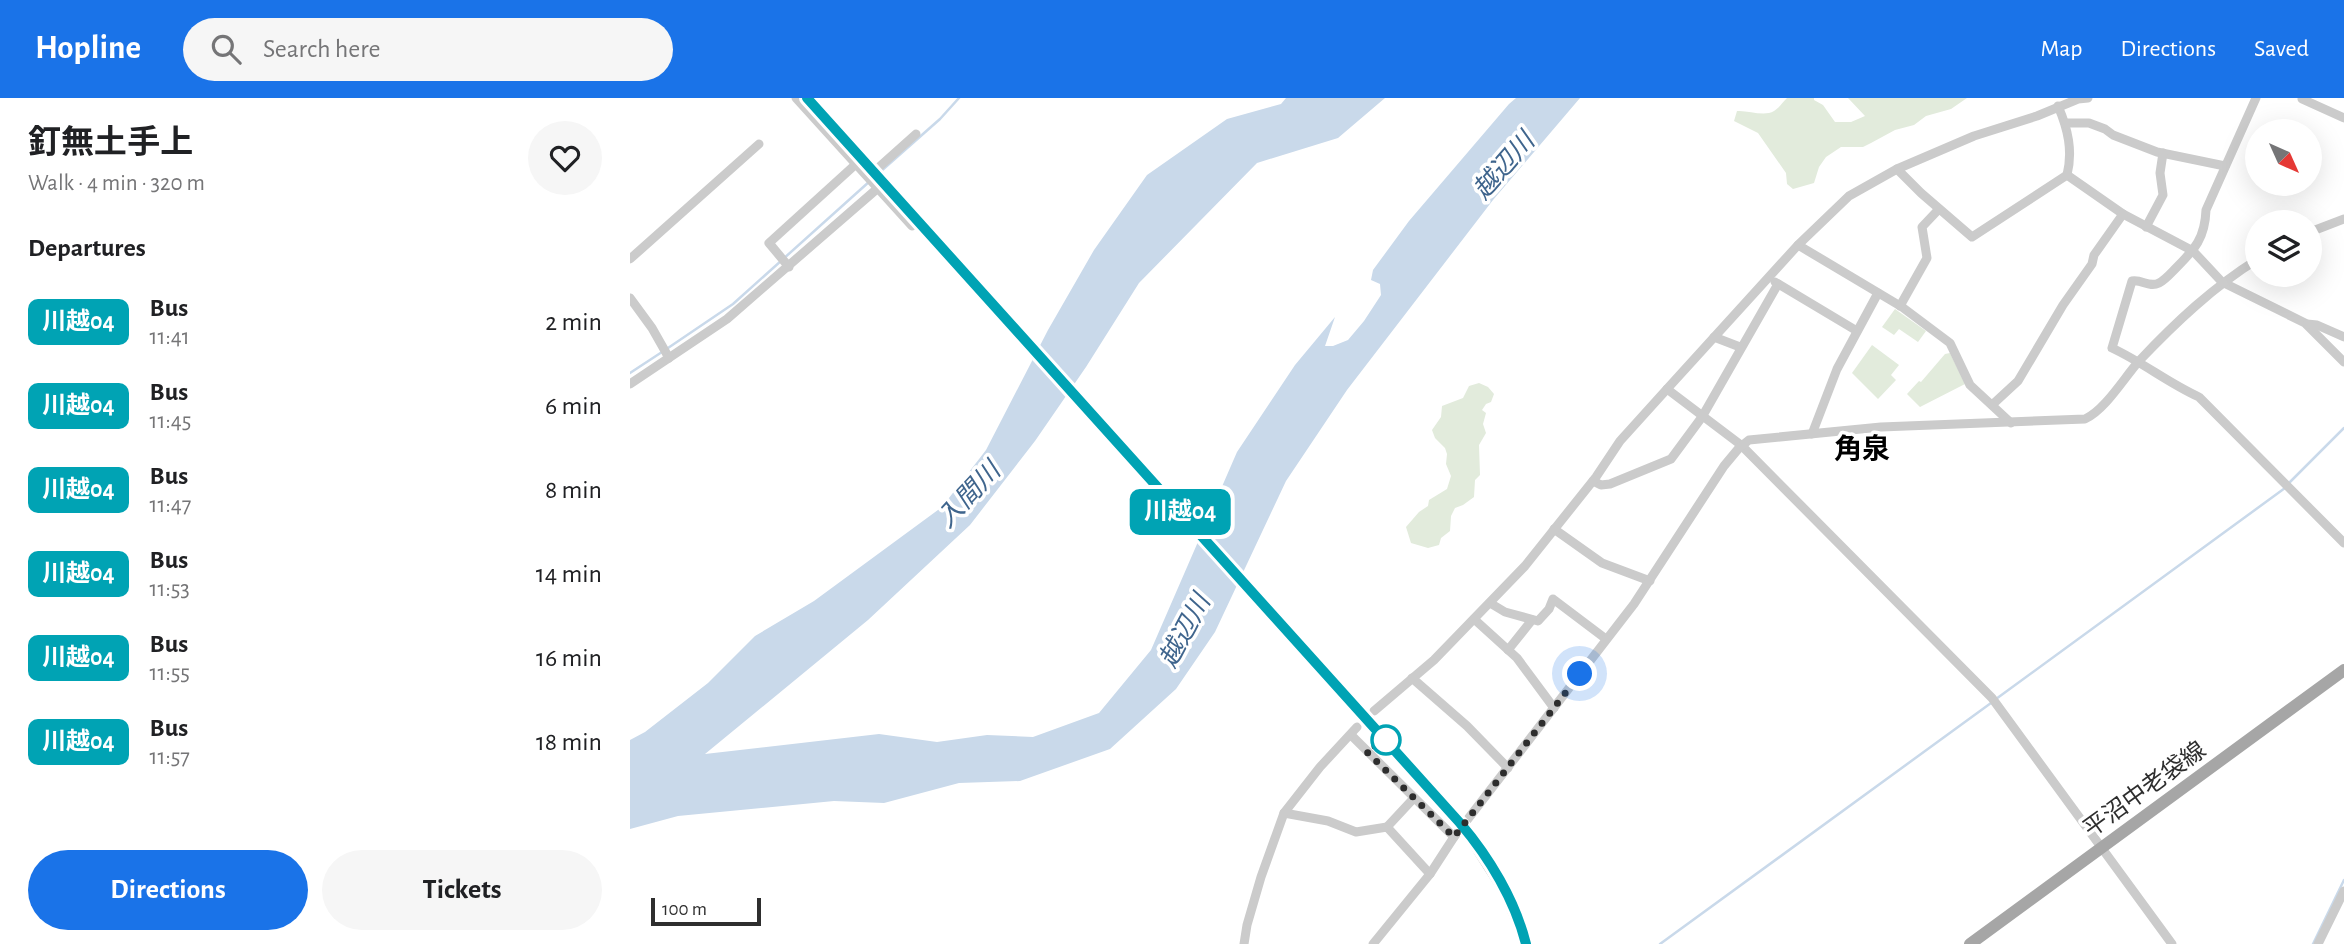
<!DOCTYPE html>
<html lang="en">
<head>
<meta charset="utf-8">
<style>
  :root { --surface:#fff; --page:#f6f6f6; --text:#202124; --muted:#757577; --accent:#1a73e8 }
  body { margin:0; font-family:"Alegreya Sans","Noto Sans JP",sans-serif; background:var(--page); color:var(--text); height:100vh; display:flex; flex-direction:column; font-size:26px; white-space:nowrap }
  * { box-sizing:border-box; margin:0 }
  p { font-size:23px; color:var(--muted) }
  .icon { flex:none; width:38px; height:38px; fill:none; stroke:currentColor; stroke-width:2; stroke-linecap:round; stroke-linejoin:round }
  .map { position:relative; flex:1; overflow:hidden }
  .drawer { display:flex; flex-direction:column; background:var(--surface); width:630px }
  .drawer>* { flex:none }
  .badge { padding:0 14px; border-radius:10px; font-size:24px; line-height:46px }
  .needle { width:46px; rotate:135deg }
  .tools { position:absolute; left:1615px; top:21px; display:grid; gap:14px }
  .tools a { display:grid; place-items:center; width:77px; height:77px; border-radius:50%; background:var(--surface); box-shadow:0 7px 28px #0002; font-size:35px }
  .scale { position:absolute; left:21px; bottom:18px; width:110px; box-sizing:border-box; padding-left:7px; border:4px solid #2e2e2e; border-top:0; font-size:19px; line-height:24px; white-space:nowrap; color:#2e2e2e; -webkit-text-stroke:5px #fff; paint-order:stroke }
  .you { position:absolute; width:35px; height:35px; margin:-18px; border:5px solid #fff; border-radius:50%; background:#1a73e8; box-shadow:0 0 0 10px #1a73e833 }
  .map>.badge { position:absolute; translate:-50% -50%; box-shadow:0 0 0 4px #fff }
  h2 { padding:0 28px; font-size:26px; line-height:63px }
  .round { display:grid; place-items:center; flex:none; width:74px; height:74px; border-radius:37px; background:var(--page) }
  .summary { display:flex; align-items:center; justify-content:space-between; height:119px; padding:0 28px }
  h1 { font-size:33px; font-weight:700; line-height:52px }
  .cta { display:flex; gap:14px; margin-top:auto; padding:14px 28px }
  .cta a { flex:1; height:80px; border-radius:42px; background:var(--accent); color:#fff; font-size:28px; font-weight:700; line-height:80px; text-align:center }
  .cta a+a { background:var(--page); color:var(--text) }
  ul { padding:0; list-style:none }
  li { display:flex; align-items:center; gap:21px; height:84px; padding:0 28px }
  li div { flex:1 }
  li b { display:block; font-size:26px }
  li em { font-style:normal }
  li .badge { min-width:77px; font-weight:700; text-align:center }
  header { display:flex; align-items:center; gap:42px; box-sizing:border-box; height:98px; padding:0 35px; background:var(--accent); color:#fff }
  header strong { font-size:33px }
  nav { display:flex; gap:38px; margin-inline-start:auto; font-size:24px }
  .search { width:490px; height:63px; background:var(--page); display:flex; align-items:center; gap:18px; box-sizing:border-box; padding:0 24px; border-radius:38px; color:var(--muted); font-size:26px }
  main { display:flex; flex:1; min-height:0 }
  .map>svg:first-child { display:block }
</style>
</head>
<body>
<header>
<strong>Hopline</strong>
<div class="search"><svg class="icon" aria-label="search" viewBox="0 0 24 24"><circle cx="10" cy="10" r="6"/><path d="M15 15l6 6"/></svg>Search here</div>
<nav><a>Map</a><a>Directions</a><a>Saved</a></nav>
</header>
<main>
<section class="drawer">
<div class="summary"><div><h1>釘無土手上</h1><p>Walk · 4 min · 320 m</p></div><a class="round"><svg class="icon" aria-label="heart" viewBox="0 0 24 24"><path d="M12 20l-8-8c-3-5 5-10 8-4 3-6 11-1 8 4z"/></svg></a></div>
<h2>Departures</h2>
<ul>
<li><span class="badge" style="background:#00a3b4;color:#fff">川越04</span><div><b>Bus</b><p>11:41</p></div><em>2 min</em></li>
<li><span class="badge" style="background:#00a3b4;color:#fff">川越04</span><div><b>Bus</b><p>11:45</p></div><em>6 min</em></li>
<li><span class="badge" style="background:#00a3b4;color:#fff">川越04</span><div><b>Bus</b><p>11:47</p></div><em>8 min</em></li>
<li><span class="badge" style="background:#00a3b4;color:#fff">川越04</span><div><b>Bus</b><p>11:53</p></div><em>14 min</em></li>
<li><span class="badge" style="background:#00a3b4;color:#fff">川越04</span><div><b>Bus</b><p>11:55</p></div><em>16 min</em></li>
<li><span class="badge" style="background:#00a3b4;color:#fff">川越04</span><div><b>Bus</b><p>11:57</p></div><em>18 min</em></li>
</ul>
<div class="cta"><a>Directions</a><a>Tickets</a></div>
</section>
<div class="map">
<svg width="1714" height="846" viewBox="0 0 1714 846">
  <rect width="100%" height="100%" fill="#fff"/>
  <g fill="#e2ebdc">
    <path d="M1157 0H1184V2L1193 7 1205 24H1221L1235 18 1218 0H1337L1321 11 1296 18 1284 27 1265 32 1241 45 1233 49H1211L1196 59 1189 69 1184 85 1163 91 1157 86 1156 75 1128 35 1104 23 1107 13C1118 12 1134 19 1144 13 1148 11 1153 4 1157 0Z"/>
    <path d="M1265 211 1296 233 1288 244 1269 231 1264 237 1252 229Z"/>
    <path d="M1242 247 1269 267 1261 277 1266 282 1248 301 1222 275Z"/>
    <path d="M1320 255 1335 286 1290 309 1277 296 1289 283 1291 284 1315 256Z"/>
    <path d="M849 285 858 289 864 296 861 304 856 306 852 312 856 315 853 326 856 335 849 347 850 377 845 382 844 399 833 407 825 410 821 418 820 433 811 440 809 447 798 450 781 445 776 429 789 414 798 408 799 402 817 391 821 378 816 366 817 356 815 350 805 340 802 332 811 319 812 308 833 300 839 288Z"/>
  </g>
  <path fill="#c9d9ea" d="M656 0H755L708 40 627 65 509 185 456 269 405 343 340 427 238 522 75 656 249 636 307 644 357 637 403 639 469 615 521 552 607 354 665 267 705 219 695 248H703L718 242 734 223 751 197 750 186 741 182 743 172 779 123 879 6 886 0H950L863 102 717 292 656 383 585 534 546 591 480 651 390 683 329 685 254 705 204 703 48 718 0 731V642L15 634 78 585 125 538 184 503 312 409 356 352 418 232 464 152 517 77 597 21 651 6Z"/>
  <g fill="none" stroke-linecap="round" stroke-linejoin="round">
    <g stroke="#c9d9ea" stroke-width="2.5">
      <path d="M250 74 310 21 329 0"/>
      <path d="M38 250 103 206 240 83"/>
      <path d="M0 275 32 254"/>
      <path d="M1659 385 1714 330"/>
      <path d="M1366 601 1655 390"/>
      <path d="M1030 846 1361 605"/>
      <path d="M1683 846 1714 782"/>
    </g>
    <g stroke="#cbcbcb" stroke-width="9">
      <path d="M166 0 282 128"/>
      <path d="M1626 0 1576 112C1575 140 1565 151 1546 170 1541 175 1535 182 1529 185 1519 190 1512 181 1502 183L1482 250C1514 265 1538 285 1569 299L1714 445"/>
      <path d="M1672 1 1714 20"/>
      <path d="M1428 8C1438 31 1443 53 1437 77L1493 116 1563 153 1592 184 1675 225 1714 264"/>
      <path d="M1435 25H1459L1475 31 1483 37 1527 54 1595 68"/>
      <path d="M1267 71 1291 95 1342 139 1437 77"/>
      <path d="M239 78 286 36"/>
      <path d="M1516 129 1533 97 1530 75 1533 55"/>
      <path d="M1680 134 1714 121"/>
      <path d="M1168 147 1272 209 1320 245 1340 287 1381 325"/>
      <path d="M0 161 129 46"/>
      <path d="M159 169 139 145 226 66"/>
      <path d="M1145 184 1227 233"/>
      <path d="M0 200 22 230 39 260"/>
      <path d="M1270 208 1297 160 1292 129 1309 111"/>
      <path d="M1677 226 1687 227 1714 239"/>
      <path d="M1084 239 1110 249"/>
      <path d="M0 286 97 221 248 90"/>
      <path d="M1037 291 1111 347 1362 600 1542 846"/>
      <path d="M1362 307 1388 283 1433 207 1462 166 1464 157 1493 116"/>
      <path d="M1182 336 1207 271 1248 195"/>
      <path d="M963 383 971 387 980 386 1041 361 1072 319 1148 186"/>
      <path d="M924 431 972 465 1020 483"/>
      <path d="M860 505 875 514 908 523 919 511 923 501 976 541"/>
      <path d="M844 521 887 560 924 610"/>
      <path d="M878 552 902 522"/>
      <path d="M782 580 837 628 878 670"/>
      <path d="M744 613 804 562 895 468 966 379 990 343 1037 291 1168 147 1219 98 1267 71 1344 38 1407 18 1448 1 1458 0"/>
      <path d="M721 637 824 739"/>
      <path d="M654 715 698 723 726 734 757 729 800 776"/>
      <path d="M757 729 784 700"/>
      <path d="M614 846 617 827 631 779 654 715 690 669 727 629"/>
      <path d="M743 846 800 776 824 739 1004 506 1094 368 1109 350 1119 342 1251 329 1455 321C1475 312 1494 280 1509 263 1545 225 1583 189 1628 161"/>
      <path d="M1688 846 1714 793"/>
    </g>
    <g stroke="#a6a6a6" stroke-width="12">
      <path d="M177 0 836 732 875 793 897 846"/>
      <path d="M1340 846 1714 572"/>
    </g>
  </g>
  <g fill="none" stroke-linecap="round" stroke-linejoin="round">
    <defs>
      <path id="line" d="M177 0 830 725C859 759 885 802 896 846"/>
    </defs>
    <use href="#line" stroke="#fff" stroke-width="16"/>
    <use href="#line" stroke="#00a3b4" stroke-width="10"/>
    <path stroke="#2e2e2e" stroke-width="7" stroke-dasharray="0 12.6" d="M756 642 736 653 824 739 950 576"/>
  </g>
  <circle fill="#fff" stroke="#00a3b4" stroke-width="3.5" cx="756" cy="642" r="14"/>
  <g text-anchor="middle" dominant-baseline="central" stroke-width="7" stroke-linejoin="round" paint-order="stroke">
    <g font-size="24" fill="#2e2e2e" stroke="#fff">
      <text transform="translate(1515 692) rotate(-36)">平沼中老袋線</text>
    </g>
    <g font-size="26" font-style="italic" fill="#3f658d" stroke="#fff">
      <text transform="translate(874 68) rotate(-49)">越辺川</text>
      <text transform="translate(339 397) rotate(-47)">入間川</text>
      <text transform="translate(555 533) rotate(-62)">越辺川</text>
    </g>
    <g font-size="28" font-weight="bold" fill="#000" stroke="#fff">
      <text x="1232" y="352">角泉</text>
    </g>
  </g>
</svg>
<div class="tools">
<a><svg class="needle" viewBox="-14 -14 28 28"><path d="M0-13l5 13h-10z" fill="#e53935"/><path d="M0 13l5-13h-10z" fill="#757577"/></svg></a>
<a><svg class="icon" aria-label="layers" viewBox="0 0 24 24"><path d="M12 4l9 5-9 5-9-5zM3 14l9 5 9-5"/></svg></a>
</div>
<div class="scale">100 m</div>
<div class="you" style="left:950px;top:576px"></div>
<b class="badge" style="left:550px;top:414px;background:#00a3b4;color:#fff">川越04</b>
</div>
</main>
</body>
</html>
